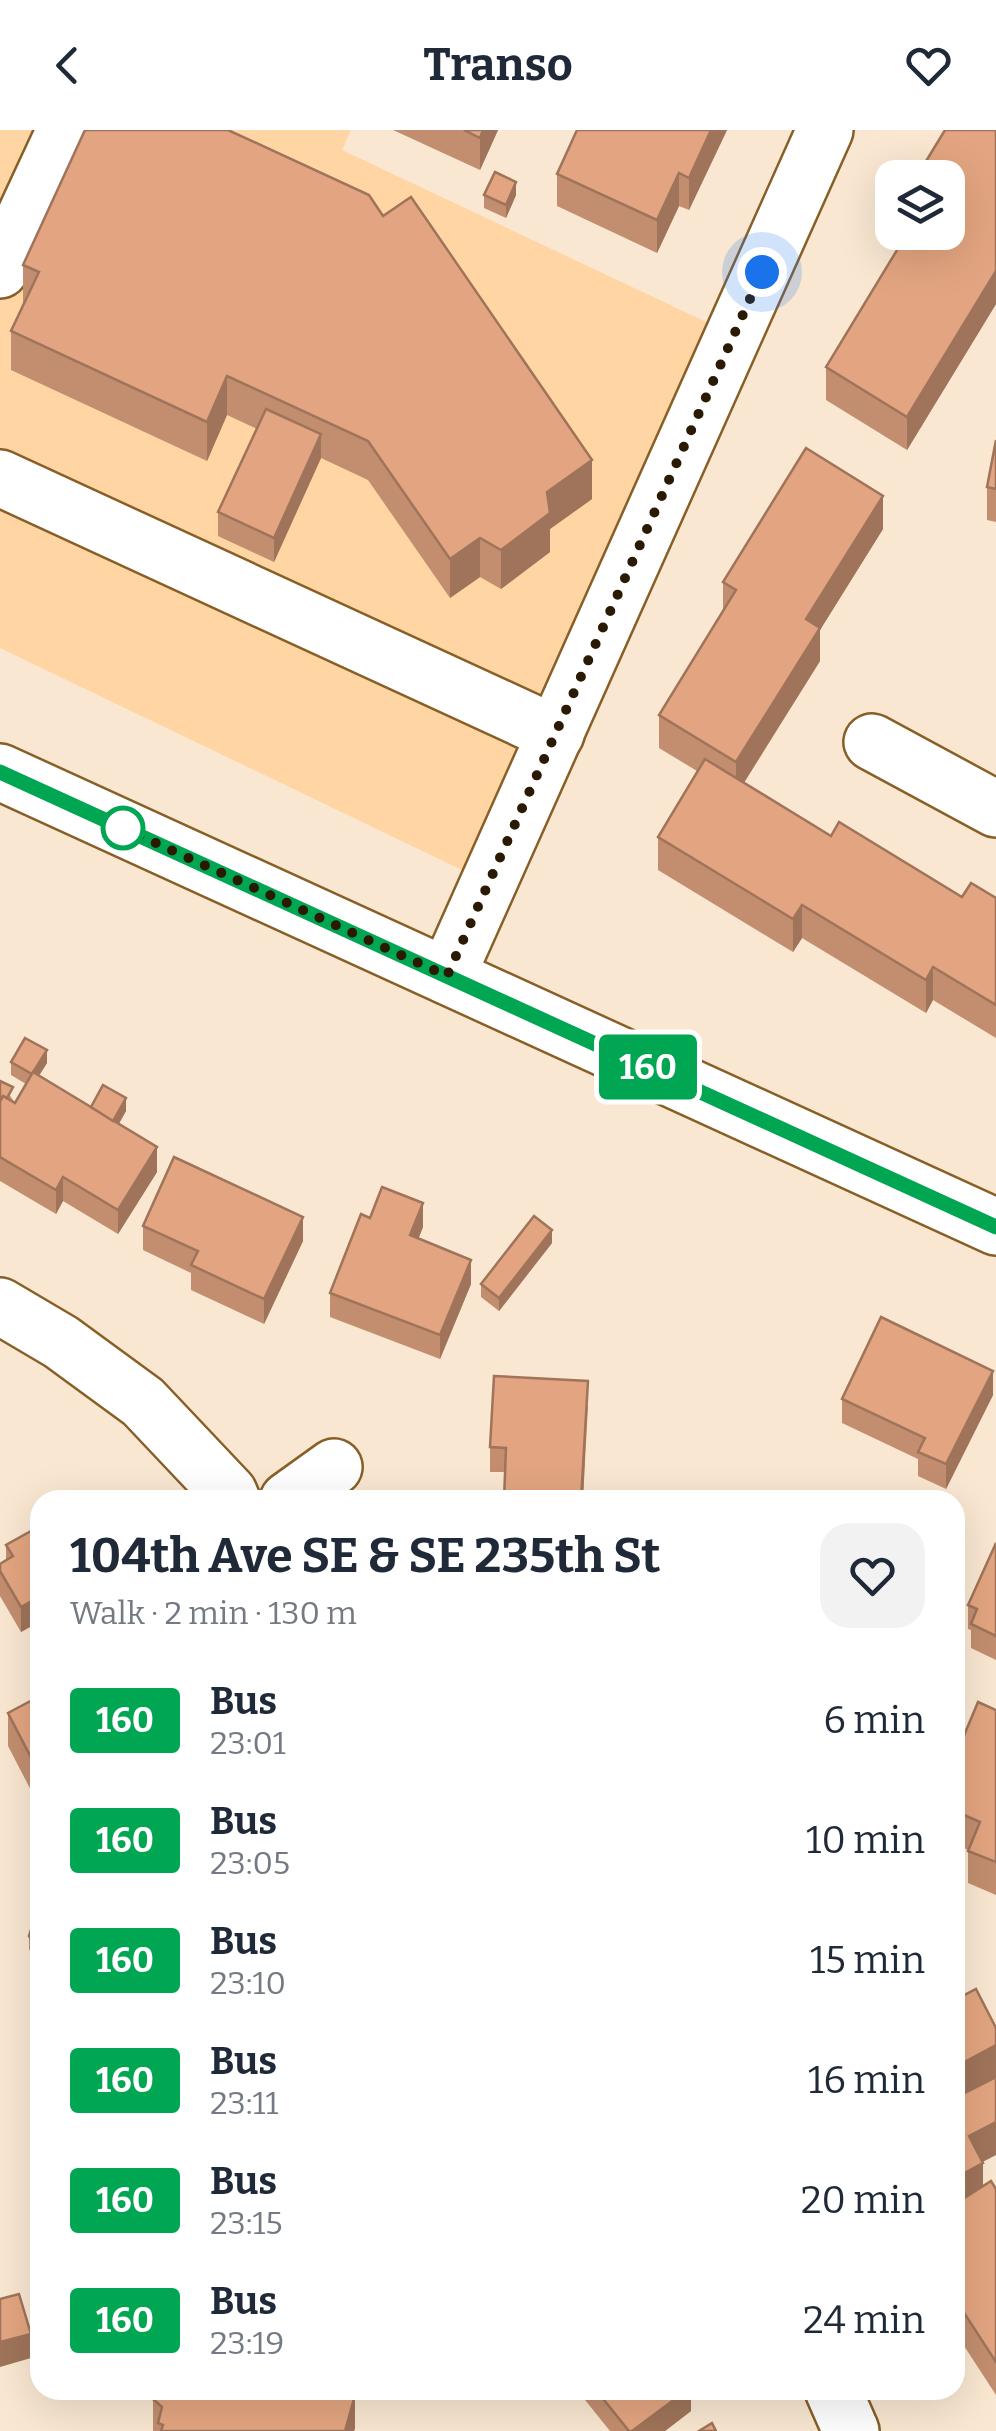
<!DOCTYPE html>
<html lang="en">
<head>
<meta charset="utf-8">
<style>
  :root { --surface:#fff; --page:#f2f2f3; --text:#1f2937; --muted:#747a83 }
  body { margin:0; font-family:Bitter,serif; background:var(--page); color:var(--text); height:100vh; display:flex; flex-direction:column; font-size:38px; white-space:nowrap }
  * { box-sizing:border-box; margin:0 }
  p { font-size:32px; color:var(--muted) }
  .icon { flex:none; width:55px; height:55px; fill:none; stroke:currentColor; stroke-width:2; stroke-linecap:round; stroke-linejoin:round }
  .map { position:relative; flex:1; overflow:hidden }
  .sheet { position:absolute; left:30px; top:1360px; width:935px; height:910px; display:flex; flex-direction:column; background:var(--surface); border-radius:30px; box-shadow:0 10px 40px #0002 }
  .sheet>* { flex:none }
  .badge { padding:0 20px; border-radius:8px; font-size:35px; line-height:65px }
  .buttons { position:absolute; left:875px; top:30px; display:grid; gap:20px }
  .buttons a { display:grid; place-items:center; width:90px; height:90px; border-radius:20px; background:var(--surface); box-shadow:0 10px 40px #0002; font-size:50px }
  .you { position:absolute; width:50px; height:50px; margin:-25px; border:8px solid #fff; border-radius:50%; background:#1a73e8; box-shadow:0 0 0 15px #1a73e833 }
  .map>.badge { position:absolute; translate:-50% -50%; box-shadow:0 0 0 5px #fff }
  .round { display:grid; place-items:center; flex:none; width:105px; height:105px; border-radius:30px; background:var(--page) }
  .overview { display:flex; align-items:center; justify-content:space-between; height:170px; padding:0 40px }
  h1 { font-size:48px; font-weight:700; line-height:75px }
  ul { padding:0; list-style:none }
  li { display:flex; align-items:center; gap:30px; height:120px; padding:0 40px }
  li div { flex:1 }
  li b { display:block; font-size:38px }
  li em { font-style:normal }
  li .badge { min-width:110px; font-weight:700; text-align:center }
  header { display:flex; justify-content:space-between; align-items:center; height:130px; padding:0 40px; background:var(--surface); font-size:45px; font-weight:700 }
  .map>svg:first-child { display:block }
</style>
</head>
<body>
<header><svg class="icon" aria-label="back" viewBox="0 0 24 24"><path d="M15 5l-7 7 7 7"/></svg>Transo<svg class="icon" aria-label="heart" viewBox="0 0 24 24"><path d="M12 20l-8-8c-3-5 5-10 8-4 3-6 11-1 8 4z"/></svg></header>
<div class="map">
<svg width="996" height="2301" viewBox="0 0 996 2301">
  <rect width="100%" height="100%" fill="#f9e7d1"/>
  <path fill="#ffd5a4" d="M0 0H351L342 20 721 199 462 740 0 518Z"/>
  <g fill="none" stroke-linecap="round" stroke-linejoin="round">
    <defs>
      <g id="minor">
        <path d="M0 140 65 0"/>
        <path d="M0 348 556 604"/>
        <path d="M872 612 996 679"/>
        <path d="M447 846 825 0"/>
        <path d="M0 1176 61 1212 143 1272 229 1363 232 1370"/>
        <path d="M288 1370 334 1337"/>
        <path d="M833 2260 851 2301"/>
      </g>
      <path id="major" d="M0 642 996 1097"/>
    </defs>
    <use href="#minor" stroke="#885f27" stroke-width="60"/>
    <use href="#major" stroke="#885f27" stroke-width="60"/>
    <use href="#minor" stroke="#fff" stroke-width="55"/>
    <use href="#major" stroke="#fff" stroke-width="55"/>
  </g>
  <g fill="#c38e6f">
    <path d="M393 0H498L480 40Z"/>
    <path d="M577 0H727L689 80 679 76 657 123 557 76V44Z"/>
    <path d="M945 0H996V174L907 320 826 270V237L908 102H948V48H917Z"/>
    <path d="M484 65H516L506 88 484 78Z"/>
    <path d="M383 86 592 369 550 399V422L501 459 480 447 450 468 368 350 321 328 274 432 218 406V382L257 299 227 285 207 331 11 240V201L23 173V135Z"/>
    <path d="M996 310V392L987 390V357Z"/>
    <path d="M883 399 820 500V531L744 653 831 706 962 767 996 768V908L933 870 926 883 802 808 793 822 658 740V707L697 641 659 618V585L723 481V452Z"/>
    <path d="M11 932 47 933 39 945 91 977 126 981 119 994 157 1042 118 1104 63 1071 56 1084 0 1051V951L15 973 26 954 11 945Z"/>
    <path d="M370 1088 423 1097 418 1109 471 1154 440 1229 330 1187V1163Z"/>
    <path d="M143 1096 303 1111 264 1194 191 1160V1143L143 1120Z"/>
    <path d="M552 1113 499 1181 481 1167V1154Z"/>
    <path d="M993 1265 946 1359 918 1346V1329L842 1293V1269Z"/>
    <path d="M588 1275 583 1370H504L505 1342H490V1317Z"/>
    <path d="M40 1396V1498L37 1493 21 1502 0 1466V1434L6 1430V1415Z"/>
    <path d="M996 1413V1530L971 1518V1500L968 1499V1475Z"/>
    <path d="M40 1566V1668L36 1670 8 1616V1583Z"/>
    <path d="M996 1580V1765L968 1753V1720L955 1714V1627Z"/>
    <path d="M40 1784V1836L29 1819V1806Z"/>
    <path d="M955 1870 982 2032 983 2057 996 2059V2265L955 2202Z"/>
    <path d="M577 2260H691V2281L665 2301H610Z"/>
    <path d="M153 2269 355 2298 354 2301H153Z"/>
  </g>
  <g fill="#9f745a">
    <path d="M483 0H498L480 40V8Z"/>
    <path d="M711 0H727L689 80V48Z"/>
    <path d="M679 43V76L657 123V90Z"/>
    <path d="M516 52V65L506 88V75Z"/>
    <path d="M996 141V174L907 320V287Z"/>
    <path d="M227 246V285L207 331V292Z"/>
    <path d="M321 304V328L274 432V408Z"/>
    <path d="M592 330V369L550 399V422L501 459V420L547 362Z"/>
    <path d="M883 366V399L820 500V531L736 665V632L806 489Z"/>
    <path d="M480 408V447L450 468V429Z"/>
    <path d="M802 775V808L793 822V789Z"/>
    <path d="M933 837V870L926 883V850Z"/>
    <path d="M47 920V933L32 957V944Z"/>
    <path d="M126 968V981L112 1005V992Z"/>
    <path d="M157 1017V1042L118 1104V1080Z"/>
    <path d="M63 1047V1071L56 1084V1060Z"/>
    <path d="M423 1073V1097L410 1130V1105Z"/>
    <path d="M303 1087V1111L264 1194V1169Z"/>
    <path d="M552 1100V1113L499 1181V1168Z"/>
    <path d="M471 1130V1154L440 1229V1205Z"/>
    <path d="M993 1241V1265L946 1359V1334Z"/>
    <path d="M588 1251 583 1370H581Z"/>
    <path d="M37 1468V1493L21 1502V1477Z"/>
    <path d="M40 1635V1668L36 1670V1637Z"/>
    <path d="M996 1915V1948L955 1970V1937Z"/>
    <path d="M996 1992V2025L969 2039V2006Z"/>
    <path d="M983 2033V2066L955 2080V2048Z"/>
    <path d="M31 2204V2228L0 2237V2212Z"/>
    <path d="M687 2260H691V2281L665 2301H632Z"/>
    <path d="M355 2265V2298L354 2301H345Z"/>
  </g>
  <g fill="#e3a581" stroke="#9f745a" stroke-width="2.5">
    <path d="M85 0H228L369 65 383 86 411 67 592 330 547 362 550 383 501 420 480 408 450 429 368 311 227 246 207 292 11 201 39 142 23 135Z"/>
    <path d="M464 0H483L480 8Z"/>
    <path d="M577 0H711L689 48 679 43 657 90 557 44Z"/>
    <path d="M945 0H996V141L907 287 826 237 908 102H948V48H920L917 46Z"/>
    <path d="M495 42 516 52 506 75 484 65Z"/>
    <path d="M266 279 321 304 274 408 218 382Z"/>
    <path d="M996 310V359L987 357Z"/>
    <path d="M806 318 883 366 806 489 820 498 736 632 659 585 736 460 723 452Z"/>
    <path d="M705 629 831 706 839 692 962 767 971 753 996 768V875L933 837 926 850 802 775 793 789 658 707Z"/>
    <path d="M25 908 47 920 32 944 11 932Z"/>
    <path d="M33 942 157 1017 118 1080 63 1047 56 1060 0 1027V971L3 966 15 973Z"/>
    <path d="M0 951 13 957 7 968 3 966 0 971Z"/>
    <path d="M103 955 126 968 113 991 91 977Z"/>
    <path d="M174 1027 303 1087 264 1169 191 1135 198 1121 143 1096Z"/>
    <path d="M382 1057 423 1073 410 1105 471 1130 440 1205 330 1163 361 1084 370 1088Z"/>
    <path d="M534 1086 552 1100 499 1168 481 1154Z"/>
    <path d="M881 1187 993 1241 946 1334 918 1322 925 1308 842 1269Z"/>
    <path d="M494 1246 588 1251 581 1370H504L506 1318 490 1317Z"/>
    <path d="M40 1396V1474L37 1468 21 1477 0 1441V1434L13 1426 6 1415Z"/>
    <path d="M996 1413V1506L971 1494 977 1479 968 1475Z"/>
    <path d="M40 1566V1635L36 1637 8 1583Z"/>
    <path d="M978 1572 996 1580V1732L968 1721 980 1692 955 1681V1627Z"/>
    <path d="M40 1784V1823L29 1806 35 1787Z"/>
    <path d="M976 1859 996 1898V1915L955 1937V1870Z"/>
    <path d="M996 1947V1992L969 2006 983 2033 955 2048V1968Z"/>
    <path d="M991 2051 996 2059V2232L955 2169V2074Z"/>
    <path d="M19 2164 31 2204 0 2212V2169Z"/>
    <path d="M155 2260H335L355 2265 345 2301H161L163 2295 158 2293 162 2277 153 2269Z"/>
    <path d="M596 2260H687L632 2301H629Z"/>
    <path d="M712 2293 716 2301H699Z"/>
  </g>
  <g fill="none" stroke-linecap="round" stroke-linejoin="round">
    <defs>
      <path id="line" d="M0 642 996 1097"/>
    </defs>
    <use href="#line" stroke="#fff" stroke-width="22"/>
    <use href="#line" stroke="#00a651" stroke-width="15"/>
    <path stroke="#2a1903" stroke-width="10" stroke-dasharray="0 18" d="M123 698 447 846 762 142"/>
  </g>
  <circle fill="#fff" stroke="#00a651" stroke-width="5" cx="123" cy="698" r="20"/>
</svg>
<div class="buttons">
<a><svg class="icon" aria-label="layers" viewBox="0 0 24 24"><path d="M12 4l9 5-9 5-9-5zM3 14l9 5 9-5"/></svg></a>
</div>
<div class="you" style="left:762px;top:142px"></div>
<b class="badge" style="left:648px;top:937px;background:#00a651;color:#fff">160</b>
<section class="sheet">
<div class="overview"><div><h1>104th Ave SE &amp; SE 235th St</h1><p>Walk · 2 min · 130 m</p></div><a class="round"><svg class="icon" aria-label="heart" viewBox="0 0 24 24"><path d="M12 20l-8-8c-3-5 5-10 8-4 3-6 11-1 8 4z"/></svg></a></div>
<ul>
<li><span class="badge" style="background:#00a651;color:#fff">160</span><div><b>Bus</b><p>23:01</p></div><em>6 min</em></li>
<li><span class="badge" style="background:#00a651;color:#fff">160</span><div><b>Bus</b><p>23:05</p></div><em>10 min</em></li>
<li><span class="badge" style="background:#00a651;color:#fff">160</span><div><b>Bus</b><p>23:10</p></div><em>15 min</em></li>
<li><span class="badge" style="background:#00a651;color:#fff">160</span><div><b>Bus</b><p>23:11</p></div><em>16 min</em></li>
<li><span class="badge" style="background:#00a651;color:#fff">160</span><div><b>Bus</b><p>23:15</p></div><em>20 min</em></li>
<li><span class="badge" style="background:#00a651;color:#fff">160</span><div><b>Bus</b><p>23:19</p></div><em>24 min</em></li>
</ul>
</section>
</div>
</body>
</html>
